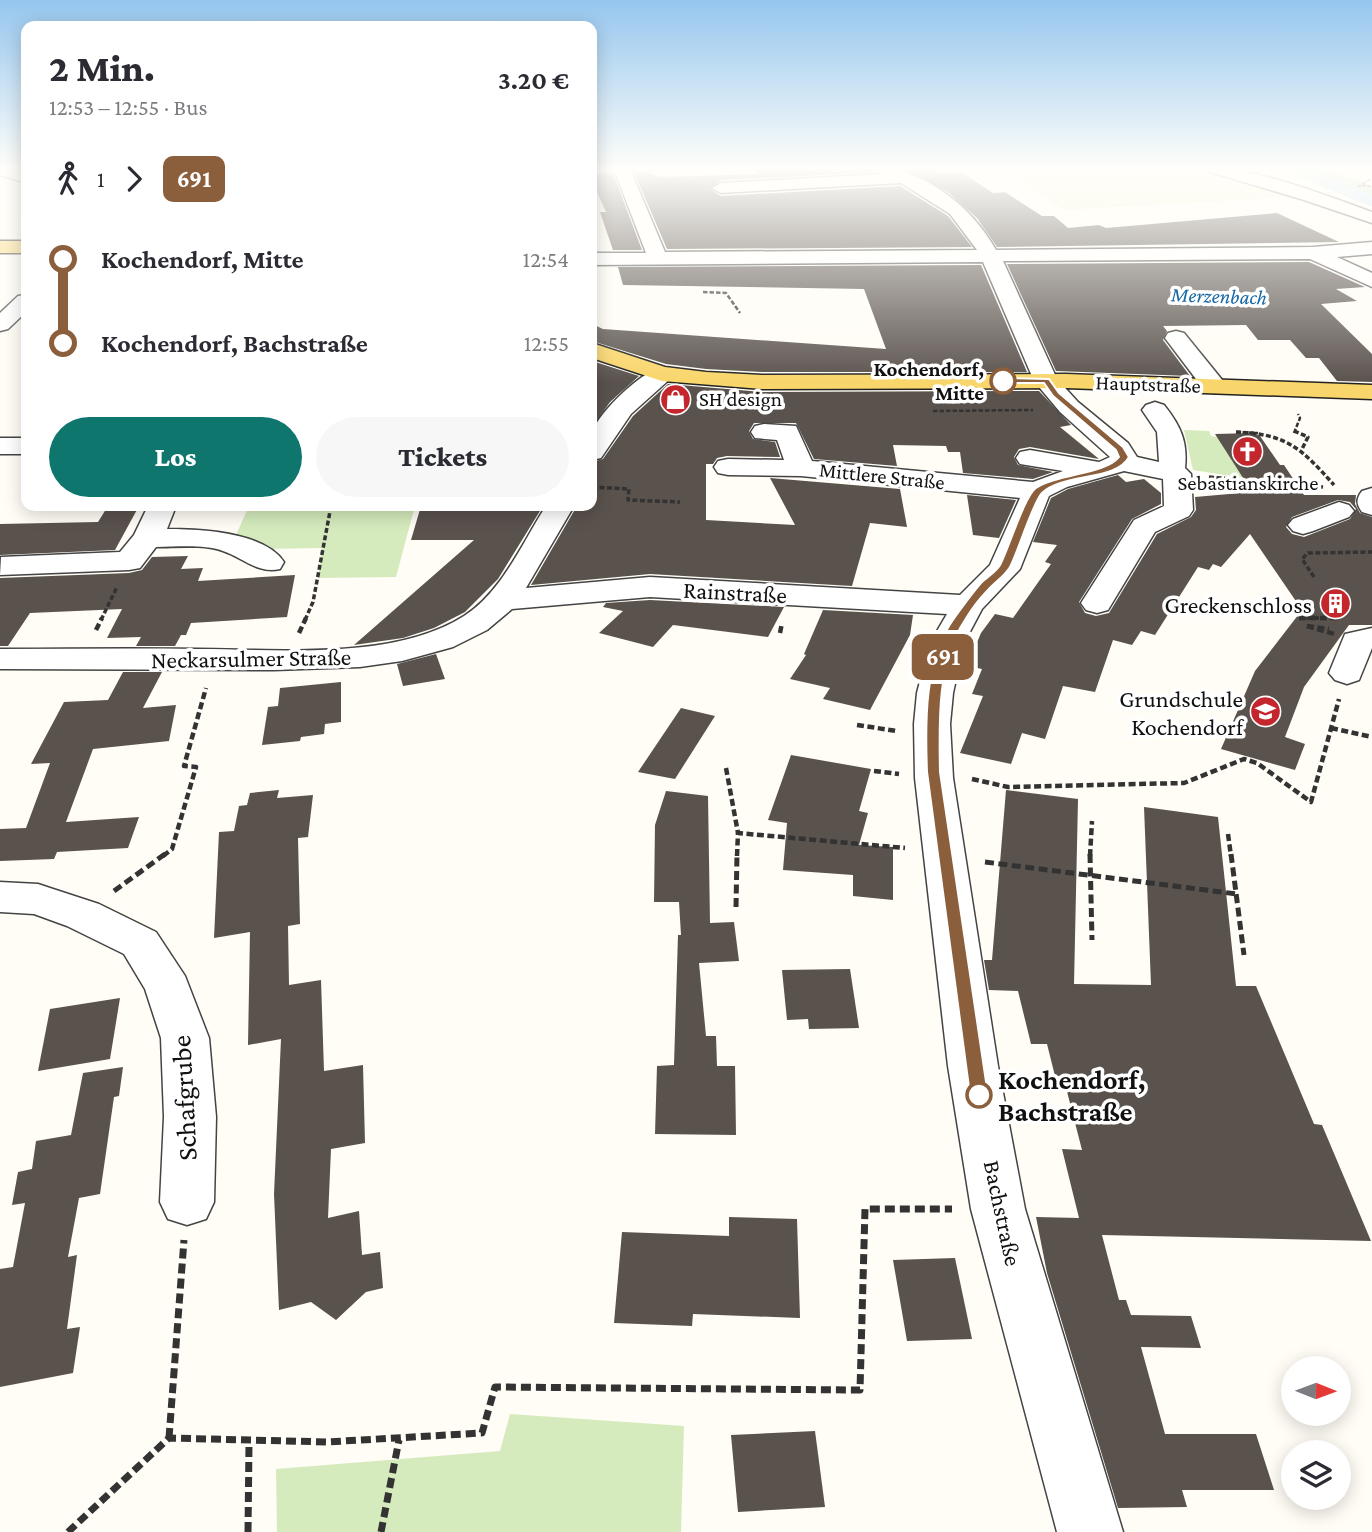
<!DOCTYPE html>
<html lang="de">
<head>
<meta charset="utf-8">
<style>
  :root { --surface:#fff; --page:#f7f7f7; --text:#2b2b33; --muted:#7c7c81; --accent:#0f766e }
  body { margin:0; font-family:"Crimson Pro",serif; background:var(--page); color:var(--text); height:100vh; display:flex; flex-direction:column; font-size:26px; white-space:nowrap }
  * { box-sizing:border-box; margin:0 }
  p { font-size:23px; color:var(--muted) }
  .icon { flex:none; width:38px; height:38px; fill:none; stroke:currentColor; stroke-width:2; stroke-linecap:round; stroke-linejoin:round }
  .map { position:relative; flex:1; overflow:hidden }
  .side { position:absolute; left:21px; top:21px; width:576px; height:490px; display:flex; flex-direction:column; background:var(--surface); border-radius:14px; box-shadow:0 4px 18px #0003 }
  .side>* { flex:none }
  .badge { padding:0 14px; border-radius:10px; font-size:24px; line-height:46px }
  .needle { width:46px; rotate:91deg }
  .tools { position:absolute; left:1281px; top:1356px; display:grid; gap:14px }
  .tools a { display:grid; place-items:center; width:70px; height:70px; border-radius:50%; background:var(--surface); box-shadow:0 4px 18px #0003; font-size:35px }
  .map>.badge { position:absolute; translate:-50% -50%; box-shadow:0 0 0 4px #fff }
  .legs { display:flex; align-items:center; gap:10px; height:77px; padding:0 28px; font-size:23px }
  .legs p { margin-inline-start:auto }
  .headline { display:flex; align-items:center; justify-content:space-between; height:119px; padding:0 28px }
  h1 { font-size:38px; font-weight:800; line-height:52px }
  .primary-button { display:flex; gap:14px; margin-top:auto; padding:14px 28px }
  .primary-button a { flex:1; height:80px; border-radius:42px; background:var(--accent); color:#fff; font-size:28px; font-weight:800; line-height:80px; text-align:center }
  .primary-button a+a { background:var(--page); color:var(--text) }
  ul { padding:0 28px; list-style:none }
  li { display:flex; align-items:center; gap:24px; height:84px; font-size:26px }
  li i { display:grid; place-items:center; width:10px; height:100%; margin:0 9px; background:currentColor }
  li i::after { content:''; width:18px; height:18px; margin:-9px; border:5px solid; border-radius:50%; background:var(--surface) }
  li p { margin-inline-start:auto }
  li:first-child i { background:linear-gradient(#0000 50%,currentColor 0) }
  li:last-child i { background:linear-gradient(currentColor 50%,#0000 0) }
  .map>svg:first-child { display:block }
</style>
</head>
<body>
<div class="map">
<svg width="1372" height="1532" viewBox="0 0 1372 1532">
  <rect width="100%" height="100%" fill="#fffdf5"/>
  <path fill="#f6f3d4" d="M1006 169H1219L1302 194 1259 199 1063 210Z"/>
  <g fill="#d5ebbd">
    <path d="M1184 430 1209 431 1211 436 1217 437 1256 480 1193 470Z"/>
    <path d="M249 506H415L396 577 318 578 322 548 261 549 236 535Z"/>
    <path d="M510 1414 684 1426 681 1532H277L276 1469 500 1451Z"/>
  </g>
  <path fill="#b9dc9c" d="M1300 169H1323L1372 186V206L1315 173Z"/>
  <g fill="none" stroke-linecap="round" stroke-linejoin="round">
    <path fill="#b9e0f7" fill-rule="evenodd" d="M1284 169C1313 167 1347 181 1372 195V207L1286 172Z"/>
  </g>
  <g fill="#5a524d" fill-rule="evenodd">
    <path d="M752 169H876L877 172 721 180 710 189 721 196 900 186 948 216 972 247 667 249 634 172H649L659 177 758 174Z"/>
    <path d="M898 169H933L940 173 961 172 993 193 1005 192 1042 216H1054L1068 228 1099 225 1106 228 1277 213 1339 242 997 247 977 218 948 192 915 174Z"/>
    <path d="M613 173 642 250H613L600 212H606L592 181V174Z"/>
    <path d="M1309 262 1365 287 1336 289 1357 301 1321 304 1372 354V382L1337 381 1319 358H1306L1290 340H1258L1246 325 1163 326 1167 331 1163 340 1190 376 1056 371 1007 264Z"/>
    <path d="M981 265 1027 372H762L706 369 666 364 592 341V324L603 329 886 349 864 289 623 285 618 267Z"/>
    <path d="M592 361 639 376 610 402 592 427Z"/>
    <path d="M668 384 762 392 1039 391 1071 425 1060 427 1099 459 1030 447 1019 449 1014 457 1018 465 1053 472 1033 479 963 473 960 452H948L946 446 893 445 897 466 814 459 796 423H754L749 431 753 439 775 442 780 457 727 456 717 458 713 464H706V520L795 525 770 478 900 489 907 527 870 523 852 586 650 574 531 585 577 506H592V462L603 459 633 416Z"/>
    <path d="M1254 433 1260 436 1280 465H1284L1304 495H1356L1355 504 1360 513 1372 517V625H1349L1304 687 1285 737 1305 744 1295 770 1221 749 1255 671 1302 610 1250 534 1221 567 1213 564 1209 570 1198 567 1155 635 1141 631 1132 645 1113 640 1095 692 1063 686 1045 739 1022 733 1011 764 960 753 983 696 972 694 982 669 967 666 981 633 995 614 1013 618 1051 564 1045 562 1057 545 1033 542 1051 498 1068 489 1118 475 1126 482 1144 479 1161 493V504L1132 519 1079 602 1085 613 1096 616 1109 613 1157 534 1191 517 1196 510 1195 497 1252 492 1215 434ZM1338 500 1350 502 1356 509 1350 519 1304 537 1292 534 1286 527 1292 517Z"/>
    <path d="M967 495 1016 500 999 538 973 535Z"/>
    <path d="M108 506H139L115 550 0 555V524L98 522Z"/>
    <path d="M421 506H543L498 579 465 612 434 628 403 638 354 645 474 540H411Z"/>
    <path d="M188 556 181 569 203 568 198 581 295 575 287 617 191 623 186 635H181L175 646H136L141 637 107 638 122 609 30 613 8 646H0V578L129 573 142 570 152 557Z"/>
    <path d="M650 600 784 607 768 637 673 625 653 647 599 633 623 611 603 607 606 603Z"/>
    <path d="M823 610 913 615 910 635 870 710 823 699 830 688 790 679 806 655 804 654Z"/>
    <path d="M436 654 445 679 403 686 397 664Z"/>
    <path d="M123 672H162L143 708 176 705 169 741 93 749 66 822 139 817 128 848 57 852 54 859 0 861V829L26 828 50 763 31 764 64 702 108 700Z"/>
    <path d="M341 682V722L325 724 324 734 301 737 300 741 262 745 268 707 278 706 280 688Z"/>
    <path d="M681 708 715 716 675 779 638 772Z"/>
    <path d="M791 755 871 769 859 811 868 813 859 845 893 847V900L853 896V875L783 870 787 823 768 820Z"/>
    <path d="M279 790 277 798 313 795 308 837 298 838 300 924 288 926 289 985 321 980 324 1071 363 1065 365 1143 331 1149 328 1218 359 1211 362 1255 380 1252 383 1288 366 1292 336 1320 311 1302 279 1310 274 1194 281 1039 248 1045 250 932 214 938 219 832 234 831 239 806 247 805 250 793Z"/>
    <path d="M1006 790 1078 799 1074 984 1151 985 1144 807 1218 817 1236 986H1256L1314 1124 1322 1125 1371 1241 1102 1235 1119 1300H1126L1131 1315 1191 1316 1201 1348 1141 1347 1165 1434H1256L1274 1490H1182L1187 1507 1118 1508 1047 1273 1036 1217 1079 1218 1062 1149 1082 1150 1063 1076H1055L1047 1044H1031L1018 991 989 990 984 960H992Z"/>
    <path d="M666 791 708 796 710 923 734 922 739 961 699 963 706 1036H716L717 1066H735L736 1135 655 1134 657 1066 674 1065 678 935H681L679 902H654L655 825Z"/>
    <path d="M850 969 859 1028 809 1029 808 1019 787 1020 782 970Z"/>
    <path d="M120 998 110 1059 38 1071 50 1009Z"/>
    <path d="M123 1067 119 1096 114 1097 100 1194 79 1198 68 1257 77 1255 67 1329 80 1327 73 1373 0 1387V1269L13 1267 25 1203 12 1205 18 1172 32 1169 36 1141 71 1135 83 1073Z"/>
    <path d="M729 1217 797 1219 800 1318 693 1314 692 1326 614 1323 622 1232 729 1236Z"/>
    <path d="M955 1258 972 1339 907 1341 893 1260Z"/>
    <path d="M815 1431 825 1507 738 1512 731 1435Z"/>
  </g>
  <g fill="none" stroke-linecap="round" stroke-linejoin="round">
    <defs>
      <g id="minor">
        <path d="M0 169 26 173V183L0 175Z"/>
        <path d="M614 169H630L665 252 977 250 950 214 901 183 721 193 712 188 721 183 883 174 878 169C927 169 973 209 996 250L1313 247 1372 242V254L1337 257 1372 273V287L1310 259 1003 261 1057 379 1078 402 1128 443 1137 457 1159 462 1157 432 1142 410 1146 405 1155 402 1164 405C1180 425 1188 441 1185 468L1191 474 1193 510 1189 516 1155 532 1108 610 1097 613 1086 610 1081 603 1134 520 1164 506 1163 479 1124 471 1067 487 1049 496 1020 569 982 609 964 643 953 693 950 724 953 778 998 1066 1025 1209 1123 1532H1057L971 1209 948 1066 915 778 914 724 917 693 930 643 947 614 650 597 512 609 487 630 453 647 402 661 360 667 274 670 0 669V649C66 649 132 648 197 649 278 649 393 661 464 616 502 592 522 543 546 506H574L526 588 650 577 960 595 990 565 1020 498 801 476 728 475 718 473 714 467 718 461 728 459 784 460 777 440 755 438 751 432 755 426 764 424 796 426 812 461 1033 482 1063 471 1020 464 1016 458 1020 452 1030 450 1099 462 1110 457 1060 412 1034 381 983 262 592 265V253H646Z"/>
        <path d="M1208 169C1251 165 1329 197 1372 212V223L1304 200 1210 172Z"/>
        <path d="M26 295V312L8 329 0 331V313L18 296Z"/>
        <path d="M1176 331 1184 333 1223 381 1226 386 1223 391 1214 393 1205 391 1165 338 1168 333Z"/>
        <path d="M662 367 670 369 674 374 670 379 631 414 601 458 592 460C592 452 589 439 592 432 600 411 641 372 662 367Z"/>
        <rect x="0" y="438" width="26" height="16"/>
        <path d="M1372 488V515L1362 512C1356 504 1356 499 1362 491Z"/>
        <path d="M1339 502 1349 505 1354 511 1349 517 1313 531 1303 534 1293 531 1288 525 1293 519Z"/>
        <path d="M148 506H176L167 529C200 529 264 532 284 562L280 569C257 574 244 558 223 551 203 544 178 547 156 547L140 568 129 570 0 575 1 557 120 552 134 535Z"/>
        <path d="M1372 628V648L1359 680 1347 684 1335 680 1329 673 1345 634Z"/>
        <path d="M0 882 38 884 53 889 99 904 156 932 185 976 209 1038 216 1117 214 1202 206 1219 187 1225 168 1219 160 1202 164 1117 161 1038 145 989 124 954 67 926 34 914 0 912Z"/>
      </g>
      <g id="major">
        <rect x="0" y="241" width="26" height="12"/>
        <path d="M592 343 665 367 706 372 762 375 1066 374 1372 385V399L1066 388 762 389 662 381 592 358Z"/>
      </g>
    </defs>
    <use href="#minor" stroke="#444" stroke-width="3"/>
    <use href="#major" stroke="#222" stroke-width="3"/>
    <g stroke="#333" stroke-width="2" stroke-dasharray="3.5 2" stroke-linecap="butt">
      <path d="M649 171 707 169"/>
      <path d="M1362 185 1372 187"/>
      <path d="M1358 187 1372 178"/>
    </g>
    <g stroke="#333" stroke-width="2.5" stroke-dasharray="4.5 2" stroke-linecap="butt">
      <path d="M703 292 726 293 740 313"/>
      <path d="M933 411 1033 410"/>
      <path d="M1236 432 1258 433"/>
      <path d="M1294 433 1300 418 1298 414"/>
    </g>
    <g stroke="#333" stroke-width="3.5" stroke-dasharray="5 2.5" stroke-linecap="butt">
      <path d="M1294 431 1308 437 1302 449"/>
      <path d="M1236 432C1287 434 1301 448 1334 485"/>
      <path d="M1209 477 1323 487"/>
      <path d="M1209 482 1312 489"/>
      <path d="M592 487 629 489 628 500 680 502"/>
      <path d="M1314 577 1302 559 1308 553 1372 552"/>
      <path d="M1299 618H1337"/>
      <path d="M101 620 117 587"/>
      <path d="M305 620 313 602 331 506"/>
    </g>
    <g stroke="#333" stroke-width="4.5" stroke-dasharray="7 3.5" stroke-linecap="butt">
      <path d="M1299 618H1337"/>
      <path d="M1307 626 1329 629"/>
      <path d="M96 630 102 618"/>
      <path d="M299 633 306 618"/>
      <path d="M780 633 782 623"/>
      <path d="M857 725 897 731"/>
      <path d="M1331 728 1372 737"/>
      <path d="M726 768 738 833"/>
      <path d="M874 771 899 774"/>
      <path d="M972 779 1008 787 1184 783 1244 759 1257 763 1311 802 1339 699"/>
      <path d="M1228 834 1231 856"/>
      <path d="M163 856 172 849 196 767 184 766 206 688"/>
      <path d="M737 856 738 833 905 848"/>
      <path d="M1090 856 1092 821"/>
    </g>
    <g stroke="#333" stroke-width="5" stroke-dasharray="9 4.5" stroke-linecap="butt">
      <path d="M1090 854 1092 940"/>
      <path d="M1231 854 1244 955"/>
      <path d="M985 862 1237 894"/>
      <path d="M114 891 165 854"/>
      <path d="M736 907 737 854"/>
    </g>
    <g stroke="#333" stroke-width="7" stroke-dasharray="10 5" stroke-linecap="butt">
      <path d="M169 1438 184 1240"/>
      <path d="M68 1532 169 1438 326 1442 482 1433 495 1387 860 1390 865 1209H952"/>
      <path d="M248 1532 249 1444"/>
      <path d="M381 1532 399 1440"/>
    </g>
    <use href="#minor" fill="#fff" fill-rule="evenodd"/>
    <use href="#major" fill="#f9d66b" fill-rule="evenodd"/>
    <path stroke="#333" stroke-width="4.5" stroke-dasharray="7 3.5" stroke-linecap="butt" d="M1307 626 1334 634"/>
  </g>
  <linearGradient id="sky" x2="0" y2="1"><stop stop-color="#95c6ee"/><stop offset="0.44" stop-color="#fffefa"/><stop offset="1" stop-color="#fffefa" stop-opacity="0"/></linearGradient>
  <rect width="1372" height="383" fill="url(#sky)"/>
  <path fill="#8b5e3c" stroke="#fff" stroke-width="2" d="M1003 378 1049 379 1059 393 1123 447 1129 457C1117 481 1062 473 1042 493 1033 502 1018 552 1010 567 1005 576 995 582 988 590 979 599 971 610 965 620 937 662 939 723 940 772L988 1095 985 1100H973L970 1095 927 772C925 722 924 659 955 617 963 606 972 593 981 583 987 577 996 572 1000 565 1008 550 1025 495 1036 488 1057 474 1106 474 1119 457L1116 450 1053 396 1044 383H1000Z"/>
  <defs>
    <symbol id="shop-disc" viewBox="-11 -11 22 22"><circle r="9.5" fill="#c4262e" stroke="#fff"/><path d="M-5-2.5h2.3a2.7 3.5 0 0 1 5.4 0H5L5.5 6h-11ZM-1.5-2.5h3a1.5 2.3 0 0 0-3 0Z" fill="#fff"/></symbol>
    <symbol id="church-disc" viewBox="-11 -11 22 22"><circle r="9.5" fill="#c4262e" stroke="#fff"/><path d="M-1.2-6h2.4v3.5h3.3v2.4h-3.3V6h-2.4V-.1h-3.3v-2.4h3.3Z" fill="#fff"/></symbol>
    <symbol id="building-disc" viewBox="-11 -11 22 22"><circle r="9.5" fill="#c4262e" stroke="#fff"/><path d="M-4-6H4V6H1V3H-1V6H-4ZM-2.5-4.3h1.7v1.8h-1.7ZM.8-4.3h1.7v1.8H.8ZM-2.5-1h1.7V.8h-1.7ZM.8-1h1.7V.8H.8Z" fill="#fff"/></symbol>
    <symbol id="school-disc" viewBox="-11 -11 22 22"><circle r="9.5" fill="#c4262e" stroke="#fff"/><path d="M0-5L7-2L0 1L-7-2ZM-4 1L0 2.5L4 1V4Q0 6-4 4Z" fill="#fff"/></symbol>
  </defs>
  <g fill-rule="evenodd">
    <use href="#shop-disc" x="658" y="382" width="35" height="35"/>
    <use href="#church-disc" x="1230" y="434" width="35" height="35"/>
    <use href="#building-disc" x="1318" y="586" width="35" height="35"/>
    <use href="#school-disc" x="1248" y="694" width="35" height="35"/>
  </g>
  <g fill="#fff" stroke="#8b5e3c" stroke-width="3.5">
    <circle cx="1003" cy="381" r="12"/>
    <circle cx="979" cy="1095" r="12"/>
  </g>
  <g text-anchor="middle" dominant-baseline="central" stroke-width="7" stroke-linejoin="round" paint-order="stroke">
    <g font-size="21" font-style="italic" fill="#1768a6" stroke="#fff">
      <text transform="translate(1219 296) rotate(2)">Merzenbach</text>
    </g>
    <g font-size="21" font-weight="bold" fill="#111" stroke="#fff" text-anchor="end">
      <text x="984" y="369">Kochendorf,<tspan x="984" dy="24">Mitte</tspan></text>
    </g>
    <g font-size="21" fill="#111" stroke="#fff">
      <text transform="translate(1148 384) rotate(2)">Hauptstraße</text>
      <text transform="translate(882 476) rotate(6)">Mittlere Straße</text>
    </g>
    <g font-size="21" fill="#111" stroke="#fff" text-anchor="start">
      <text x="699" y="399">SH design</text>
      <text x="1248" y="483" text-anchor="middle">Sebastianskirche</text>
    </g>
    <g font-size="24" fill="#111" stroke="#fff">
      <text transform="translate(735 592) rotate(3)">Rainstraße</text>
      <text transform="translate(251 658) rotate(-1)">Neckarsulmer Straße</text>
      <text transform="translate(1003 1213) rotate(78)">Bachstraße</text>
    </g>
    <g font-size="24" fill="#111" stroke="#fff" text-anchor="end">
      <text x="1312" y="604">Greckenschloss</text>
      <text x="1243" y="698">Grundschule<tspan x="1243" dy="28">Kochendorf</tspan></text>
    </g>
    <g font-size="28" font-weight="bold" fill="#111" stroke="#fff" text-anchor="start">
      <text x="998" y="1079">Kochendorf,<tspan x="998" dy="32">Bachstraße</tspan></text>
    </g>
    <g font-size="28" fill="#111" stroke="#fff">
      <text transform="translate(184 1098) rotate(-93)">Schafgrube</text>
    </g>
  </g>
</svg>
<div class="tools">
<a><svg class="needle" viewBox="-14 -14 28 28"><path d="M0-13l5 13h-10z" fill="#e53935"/><path d="M0 13l5-13h-10z" fill="#7c7c81"/></svg></a>
<a><svg class="icon" aria-label="layers" viewBox="0 0 24 24"><path d="M12 4l9 5-9 5-9-5zM3 14l9 5 9-5"/></svg></a>
</div>
<b class="badge" style="left:943px;top:657px;background:#8b5e3c;color:#fff">691</b>
<section class="side">
<div class="headline"><div><h1>2 Min.</h1><p>12:53 – 12:55 · Bus</p></div><b>3.20 €</b></div>
<div class="legs"><svg class="icon" aria-label="walk" viewBox="0 0 24 24"><circle cx="13" cy="4" r="2"/><path d="M13 8l-2 6 4 7M11 14l-3 7M7 12l3-4h3l4 4"/></svg>1<svg class="icon" aria-label="forward" viewBox="0 0 24 24"><path d="M9 5l7 7-7 7"/></svg><b class="badge" style="background:#8b5e3c;color:#fff">691</b></div>
<ul>
<li><i style="color:#8b5e3c"></i><b>Kochendorf, Mitte</b><p>12:54</p></li>
<li><i style="color:#8b5e3c"></i><b>Kochendorf, Bachstraße</b><p>12:55</p></li>
</ul>
<div class="primary-button"><a>Los</a><a>Tickets</a></div>
</section>
</div>
</body>
</html>
